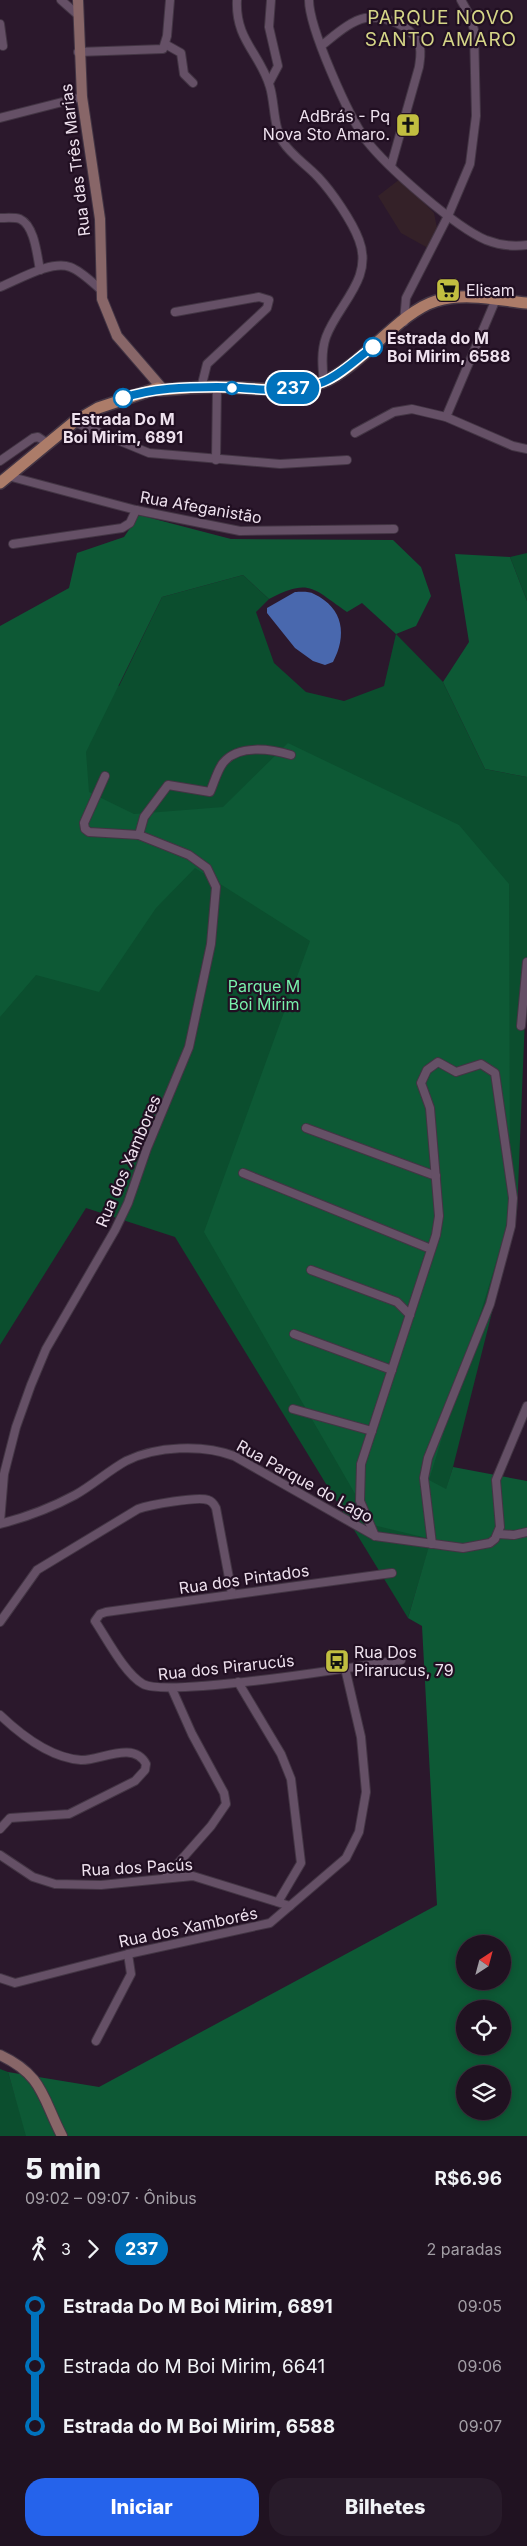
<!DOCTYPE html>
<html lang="pt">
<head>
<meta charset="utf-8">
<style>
  :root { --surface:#201221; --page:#281b2a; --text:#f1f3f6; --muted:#a29ea5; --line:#3d323f; --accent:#2563eb }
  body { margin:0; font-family:Inter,sans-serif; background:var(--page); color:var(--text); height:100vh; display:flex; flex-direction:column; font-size:19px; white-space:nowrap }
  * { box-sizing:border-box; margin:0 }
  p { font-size:16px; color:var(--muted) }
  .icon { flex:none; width:28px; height:28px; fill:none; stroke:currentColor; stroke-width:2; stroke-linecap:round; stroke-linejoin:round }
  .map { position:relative; height:2136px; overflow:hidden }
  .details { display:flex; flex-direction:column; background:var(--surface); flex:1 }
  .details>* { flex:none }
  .badge { padding:0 10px; border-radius:16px; font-size:18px; line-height:32px }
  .needle { width:32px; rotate:36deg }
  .buttons { position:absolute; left:456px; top:1935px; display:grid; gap:10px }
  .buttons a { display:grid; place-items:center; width:55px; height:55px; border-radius:50%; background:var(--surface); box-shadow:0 2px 8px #0003,0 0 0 1px var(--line); font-size:25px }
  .map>.badge { position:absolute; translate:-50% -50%; box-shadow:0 0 0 2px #fff }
  .legs { display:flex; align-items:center; gap:8px; height:55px; padding:0 25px; font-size:16px }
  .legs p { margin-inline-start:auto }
  .summary { display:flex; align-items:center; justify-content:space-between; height:85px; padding:0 25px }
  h1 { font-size:28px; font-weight:800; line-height:38px }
  .primary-button { display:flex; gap:10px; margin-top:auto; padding:10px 25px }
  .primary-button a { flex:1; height:58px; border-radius:20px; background:var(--accent); color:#fff; font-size:20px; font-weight:800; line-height:58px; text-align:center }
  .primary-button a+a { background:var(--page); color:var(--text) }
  ul { padding:0 25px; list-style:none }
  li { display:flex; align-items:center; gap:18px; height:60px; font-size:19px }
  li i { display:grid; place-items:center; width:8px; height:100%; margin:0 6px; background:currentColor }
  li i::after { content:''; width:12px; height:12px; margin:-6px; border:4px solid; border-radius:50%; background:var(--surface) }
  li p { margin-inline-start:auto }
  li:first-child i { background:linear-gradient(#0000 50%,currentColor 0) }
  li:last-child i { background:linear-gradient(currentColor 50%,#0000 0) }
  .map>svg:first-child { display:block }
</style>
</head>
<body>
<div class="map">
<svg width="527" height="2136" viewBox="0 0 527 2136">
  <rect width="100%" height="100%" fill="#2b182c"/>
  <path fill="#342128" d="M400 179 434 213 437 228 428 248 401 233 378 196Z"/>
  <g fill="#0b4e2e">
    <path d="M527 553V601L510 557Z"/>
    <path d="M243 575 269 599 256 612 274 663 306 692 344 701 384 686 396 634 443 682 485 769 527 777V969L517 1213 453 1467 408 1618 175 1237 86 1208 0 1345V651L119 686 162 597Z"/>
    <path d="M0 2069 8 2072 27 2136H0Z"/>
  </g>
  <g fill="#0d5935" fill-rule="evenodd">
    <path d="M139 515 231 539 393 540 421 567 431 596 416 626 396 634 362 603 347 612C312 588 310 578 269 599L243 575 162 597 86 752 89 792 134 814 223 807 288 743 459 825 509 884 510 1198 507 1227 429 1480 446 1489 453 1467 527 1481V2136H26L8 2072 99 2087 437 1905 422 1626 408 1618 431 1539 373 1525 204 1232 310 941 195 868 156 908 99 992 36 975 0 1017V626L69 588 77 553 124 537ZM465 1944H502V1981H465ZM465 2009H502V2046H465ZM465 2074H502V2111H465Z"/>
    <path d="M455 554 510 557 527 601V777L485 769 443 682 469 642Z"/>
  </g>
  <path fill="#4968ae" d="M295 592C300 592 309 591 314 594 344 608 347 636 333 662L325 665 313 661 295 648 267 613V608Z"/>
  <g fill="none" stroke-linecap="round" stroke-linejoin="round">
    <defs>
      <g id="street">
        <path d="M61 0 78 15"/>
        <path d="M237 0C235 40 260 53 270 87 275 104 273 126 283 142 292 156 307 165 318 177 332 192 352 221 359 240 374 279 338 304 326 337 321 351 322 366 324 382"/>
        <path d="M309 0C309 28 349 117 366 140 387 167 455 227 486 240 499 245 513 247 527 245"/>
        <path d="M0 24 3 46"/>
        <path d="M165 44 181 53 184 74 193 83"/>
        <path d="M322 45C334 36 350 21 365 18 384 15 411 25 419 44 422 51 420 59 419 67L391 166"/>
        <path d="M78 52 163 49 167 36 170 0"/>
        <path d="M269 83 278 66 269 27 271 0"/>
        <path d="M0 118 82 97"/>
        <path d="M0 218C6 218 14 217 20 219 35 226 37 256 40 270"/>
        <path d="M0 287C18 280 51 260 70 267 81 271 92 282 101 290"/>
        <path d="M175 312 259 297 269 300 267 308 207 364 202 384"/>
        <path d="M404 322 406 298 448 216 470 164 476 116 474 30 471 18 461 0"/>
        <path d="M446 417 496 299"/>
        <path d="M74 422 149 453 280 464 347 460"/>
        <path d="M355 433 394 412 412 409 446 417 513 446 527 449"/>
        <path d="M216 460 217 387"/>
        <path d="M0 461 33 438 38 437 47 443"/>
        <path d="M8 476 136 510 240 531 394 529"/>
        <path d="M13 544 122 528 130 523 136 510"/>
        <path d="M139 835 144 817 168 785 210 792C214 783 217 771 223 763 238 744 271 749 291 755"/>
        <path d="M521 1026 527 962"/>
        <path d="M306 1128 436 1176"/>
        <path d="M243 1173 431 1249"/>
        <path d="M311 1270 397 1302 410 1315"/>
        <path d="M294 1334 392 1370"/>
        <path d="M293 1409 372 1431"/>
        <path d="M0 1522 4 1474 16 1427 31 1385 46 1349 115 1230 128 1203 147 1148 189 1047 211 944 216 887 207 868 189 855 139 835 89 832 85 829 84 823 105 776"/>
        <path d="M0 1524C27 1517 51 1508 75 1495 93 1485 108 1471 126 1461 156 1446 203 1444 234 1456L375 1536 463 1548 490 1543 495 1539 500 1527 496 1480 527 1406"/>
        <path d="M498 1534 514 1535 527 1532"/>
        <path d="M375 1536 360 1501 361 1464 436 1235 439 1216 430 1108 421 1083 427 1070 438 1062 456 1072 481 1064 495 1073 513 1198 511 1226 490 1304 428 1458 424 1478 432 1544"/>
        <path d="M392 1573 106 1612 100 1614 95 1621C107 1639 125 1674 143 1684 168 1698 360 1666 401 1660"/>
        <path d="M0 1622 37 1570 138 1509C149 1505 198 1496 208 1500 212 1501 214 1504 216 1508L232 1594"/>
        <path d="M238 1682 281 1754 291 1779 301 1863 278 1902"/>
        <path d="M0 1715C21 1735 51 1758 81 1760 99 1761 134 1740 146 1764L145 1770 135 1781 69 1814 10 1818 0 1829"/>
        <path d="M0 1855 33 1877 55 1884 101 1885 193 1876 290 1906"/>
        <path d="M166 1877 211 1826 226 1804 224 1793 192 1734 172 1689"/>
        <path d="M0 1978 15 1983 128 1954 270 1923 346 1858 359 1832 366 1792 361 1737 345 1668"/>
        <path d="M96 2041 131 1974 128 1954"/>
      </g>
      <g id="secondary">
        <path d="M78 0 82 97 100 219 102 299 117 336 161 387"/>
        <path d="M0 2055C43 2075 42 2097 62 2136"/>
      </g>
      <g id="primary">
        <path d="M153 390C174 390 196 386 217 387 252 387 289 395 323 382 361 367 399 312 436 301 465 292 498 300 527 303"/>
        <path d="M0 483 74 422 98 408 158 388"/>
      </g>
    </defs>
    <use href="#street" stroke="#433544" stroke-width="10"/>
    <use href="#secondary" stroke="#433544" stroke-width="12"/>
    <use href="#primary" stroke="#433544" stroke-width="14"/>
    <use href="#street" stroke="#655066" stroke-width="8"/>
    <use href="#secondary" stroke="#886668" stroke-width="10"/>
    <use href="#primary" stroke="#ac7c69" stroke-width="11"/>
  </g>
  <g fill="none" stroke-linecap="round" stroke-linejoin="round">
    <defs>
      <path id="line-1" d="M123 398C152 388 186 387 217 387 252 387 289 396 323 382 341 375 357 358 373 347"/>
    </defs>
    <use href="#line-1" stroke="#fff" stroke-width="11"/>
    <use href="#line-1" stroke="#0072bc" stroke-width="8"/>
  </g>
  <defs>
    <symbol id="church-square" viewBox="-11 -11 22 22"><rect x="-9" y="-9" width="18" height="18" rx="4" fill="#c1be40" stroke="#210f22"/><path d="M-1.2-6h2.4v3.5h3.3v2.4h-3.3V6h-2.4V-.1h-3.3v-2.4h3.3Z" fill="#111"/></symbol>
    <symbol id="supermarket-square" viewBox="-11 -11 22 22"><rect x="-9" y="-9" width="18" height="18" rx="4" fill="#c1be40" stroke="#210f22"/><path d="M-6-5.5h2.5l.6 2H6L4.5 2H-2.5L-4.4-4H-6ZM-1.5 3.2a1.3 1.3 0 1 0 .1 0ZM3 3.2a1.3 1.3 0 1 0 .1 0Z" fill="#111"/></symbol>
    <symbol id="bus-square" viewBox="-11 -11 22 22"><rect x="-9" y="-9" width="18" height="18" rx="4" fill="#c1be40" stroke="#210f22"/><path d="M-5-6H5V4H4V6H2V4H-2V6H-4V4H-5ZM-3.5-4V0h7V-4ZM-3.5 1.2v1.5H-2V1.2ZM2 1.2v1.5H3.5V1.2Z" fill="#111"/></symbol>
  </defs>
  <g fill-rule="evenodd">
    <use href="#church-square" x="394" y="111" width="28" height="28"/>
    <use href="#supermarket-square" x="434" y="276" width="28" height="28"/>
    <use href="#bus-square" x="323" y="1647" width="28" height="28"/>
  </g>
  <g fill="#fff" stroke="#0072bc" stroke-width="2.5">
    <circle cx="373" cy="347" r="9"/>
    <circle cx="232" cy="388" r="6"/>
    <circle cx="123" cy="398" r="9"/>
  </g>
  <g text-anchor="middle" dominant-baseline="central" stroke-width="4.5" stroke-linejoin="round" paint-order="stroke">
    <g font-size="16" fill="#eee1ee" stroke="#210f22" text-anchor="start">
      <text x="390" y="116" text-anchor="end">AdBrás - Pq<tspan x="390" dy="18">Nova Sto Amaro.</tspan></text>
      <text x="466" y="290">Elisam</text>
      <text x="354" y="1652">Rua Dos<tspan x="354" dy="18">Pirarucus, 79</tspan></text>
    </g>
    <g font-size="16" fill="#eee1ee" stroke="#210f22">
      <text transform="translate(75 160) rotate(-97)">Rua das Três Marias</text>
      <text transform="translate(201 507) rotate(10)">Rua Afeganistão</text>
      <text transform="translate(128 1161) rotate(-67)">Rua dos Xambores</text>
      <text transform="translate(305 1481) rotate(29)">Rua Parque do Lago</text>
      <text transform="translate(244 1579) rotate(-8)">Rua dos Pintados</text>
      <text transform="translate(226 1667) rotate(-6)">Rua dos Pirarucús</text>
      <text transform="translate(137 1867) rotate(-3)">Rua dos Pacús</text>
      <text transform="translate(188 1927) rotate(-12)">Rua dos Xamborés</text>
    </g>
    <g font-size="16" font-weight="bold" fill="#eee1ee" stroke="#210f22" text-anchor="start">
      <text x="387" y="338">Estrada do M<tspan x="387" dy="18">Boi Mirim, 6588</tspan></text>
      <text x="123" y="419" text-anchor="middle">Estrada Do M<tspan x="123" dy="18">Boi Mirim, 6891</tspan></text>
    </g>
    <g font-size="16" fill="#79f1ac" stroke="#210f22">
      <text x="264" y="986">Parque M<tspan x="264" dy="18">Boi Mirim</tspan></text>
    </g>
    <g font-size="19" letter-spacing="1" fill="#d5d587" stroke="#210f22">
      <text x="441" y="17">PARQUE NOVO<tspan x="441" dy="22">SANTO AMARO</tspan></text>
    </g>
  </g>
</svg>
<div class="buttons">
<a><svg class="needle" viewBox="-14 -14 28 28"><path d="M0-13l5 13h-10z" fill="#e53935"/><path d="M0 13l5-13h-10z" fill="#a29ea5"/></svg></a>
<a><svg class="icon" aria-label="locate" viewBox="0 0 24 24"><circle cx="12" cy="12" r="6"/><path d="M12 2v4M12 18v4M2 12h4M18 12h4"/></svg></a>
<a><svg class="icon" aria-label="layers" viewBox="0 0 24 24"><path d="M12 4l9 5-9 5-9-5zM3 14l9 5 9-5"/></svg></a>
</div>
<b class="badge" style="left:293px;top:388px;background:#0072bc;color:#fff">237</b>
</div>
<section class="details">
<div class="summary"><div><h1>5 min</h1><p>09:02 – 09:07 · Ônibus</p></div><b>R$6.96</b></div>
<div class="legs"><svg class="icon" aria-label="walk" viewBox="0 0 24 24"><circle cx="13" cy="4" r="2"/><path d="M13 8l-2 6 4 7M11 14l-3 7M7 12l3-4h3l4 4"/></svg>3<svg class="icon" aria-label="forward" viewBox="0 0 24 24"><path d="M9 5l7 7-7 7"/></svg><b class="badge" style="background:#0072bc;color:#fff">237</b><p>2 paradas</p></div>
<ul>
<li><i style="color:#0072bc"></i><b>Estrada Do M Boi Mirim, 6891</b><p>09:05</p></li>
<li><i style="color:#0072bc"></i><span>Estrada do M Boi Mirim, 6641</span><p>09:06</p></li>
<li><i style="color:#0072bc"></i><b>Estrada do M Boi Mirim, 6588</b><p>09:07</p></li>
</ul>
<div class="primary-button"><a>Iniciar</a><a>Bilhetes</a></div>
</section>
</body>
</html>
